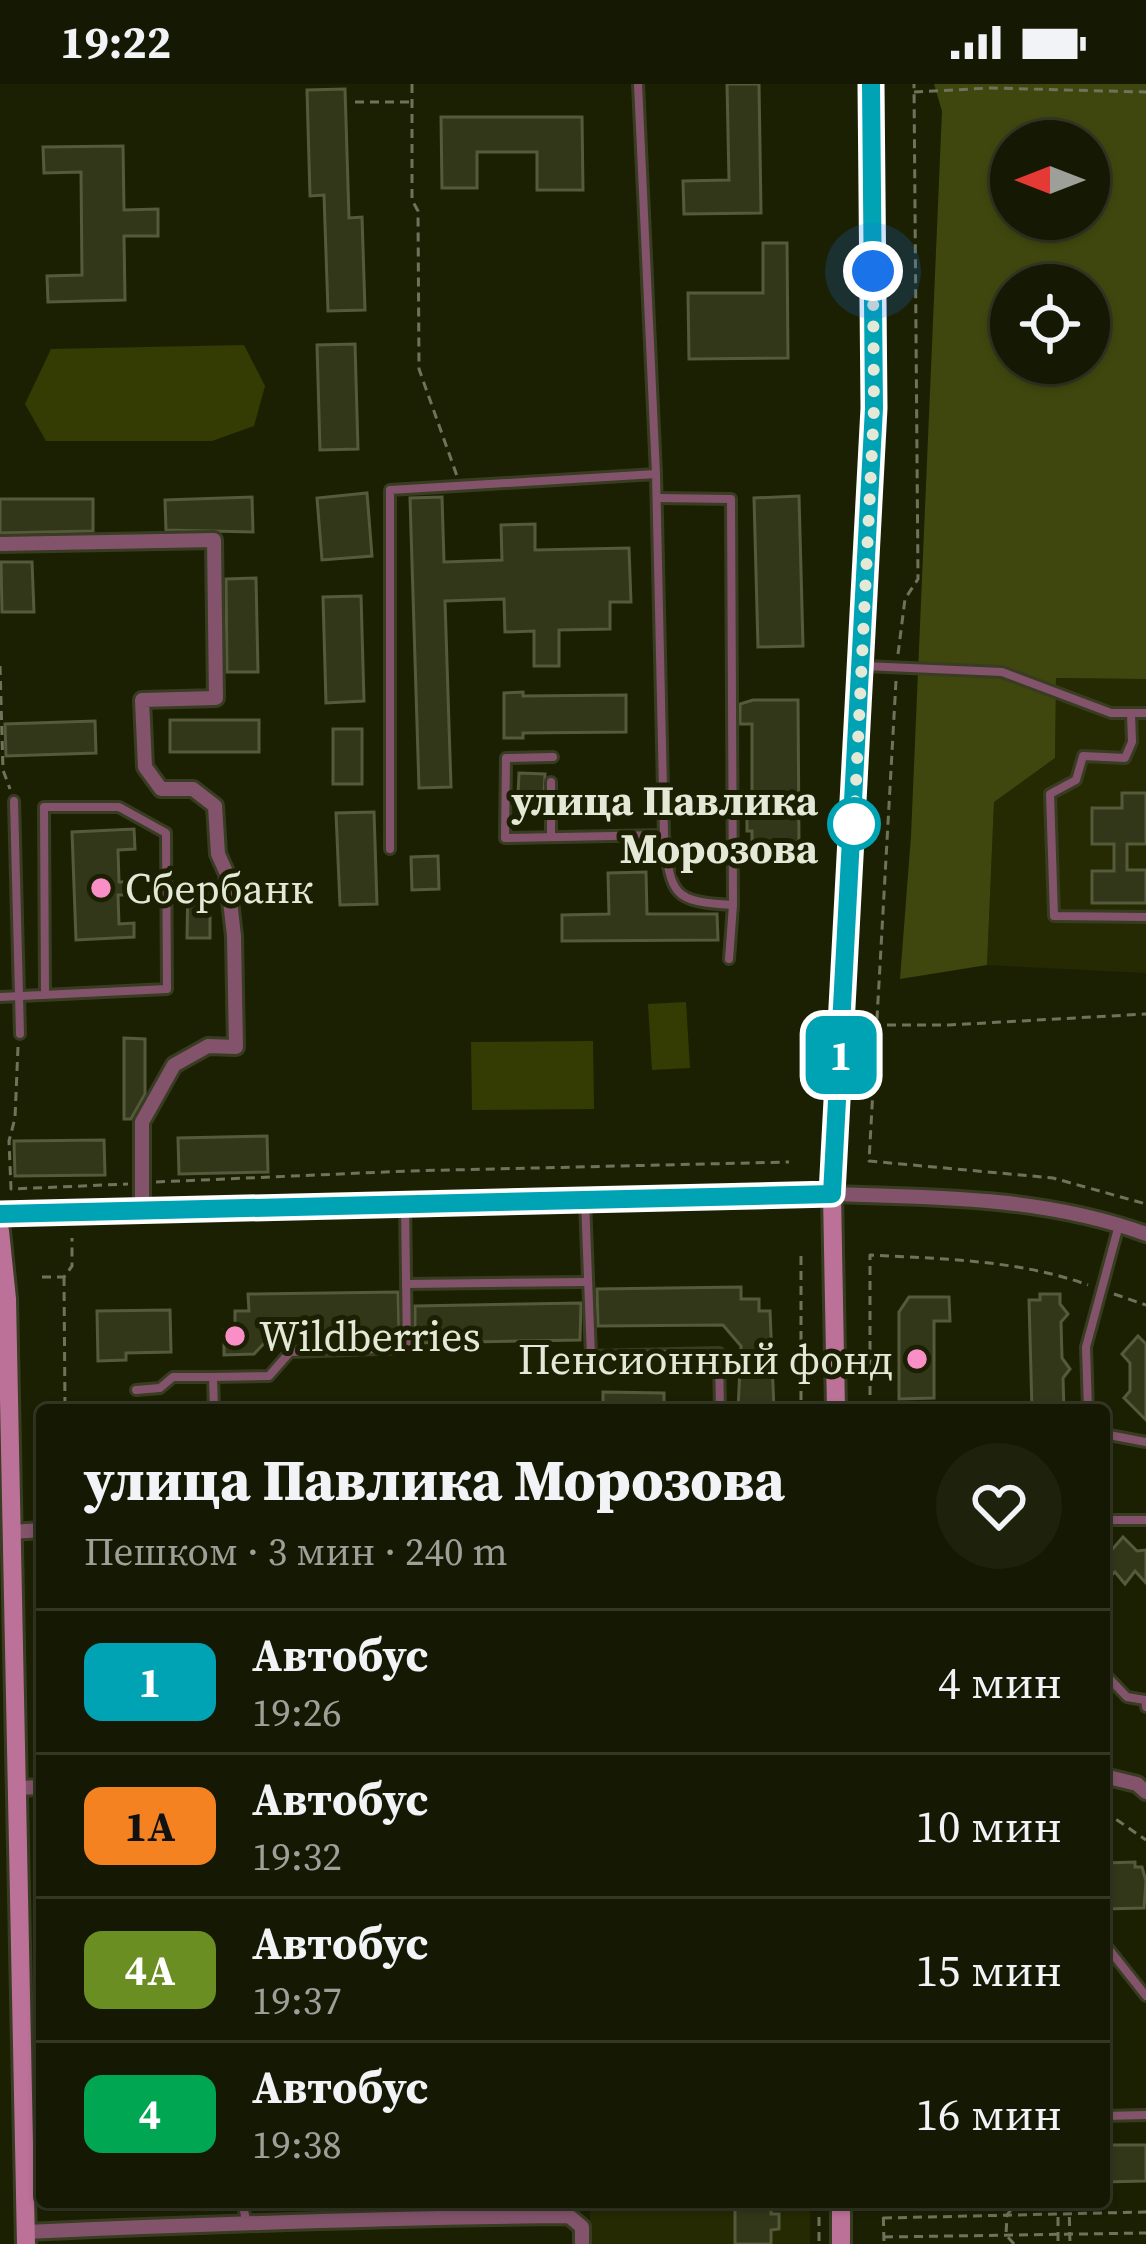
<!DOCTYPE html>
<html lang="ru">
<head>
<meta charset="utf-8">
<style>
  :root { --surface:#151802; --page:#1e210c; --text:#f1f3f6; --muted:#9da099; --line:#343724 }
  body { margin:0; font-family:"Source Serif 4",serif; background:var(--page); color:var(--text); height:100vh; display:flex; flex-direction:column; font-size:45px; white-space:nowrap }
  * { box-sizing:border-box; margin:0 }
  p { font-size:39px; color:var(--muted) }
  .icon { flex:none; width:66px; height:66px; fill:none; stroke:currentColor; stroke-width:2; stroke-linecap:round; stroke-linejoin:round }
  .map { position:relative; flex:1; overflow:hidden }
  .details { position:absolute; left:36px; top:1320px; width:1074px; height:804px; display:flex; flex-direction:column; background:var(--surface); border-radius:12px; box-shadow:0 3px 9px #0004,0 0 0 3px var(--line) }
  .details>* { flex:none }
  .badge { padding:0 24px; border-radius:18px; font-size:42px; line-height:78px }
  .needle { width:78px; rotate:270deg }
  .controls { position:absolute; left:990px; top:36px; display:grid; gap:24px }
  .controls a { display:grid; place-items:center; width:120px; height:120px; border-radius:50%; background:var(--surface); box-shadow:0 3px 9px #0004,0 0 0 3px var(--line); font-size:60px }
  .you { position:absolute; width:60px; height:60px; margin:-30px; border:9px solid #fff; border-radius:50%; background:#1a73e8; box-shadow:0 0 0 18px #1a73e833 }
  .map>.badge { position:absolute; translate:-50% -50%; box-shadow:0 0 0 6px #fff }
  .round { display:grid; place-items:center; flex:none; width:126px; height:126px; border-radius:63px; background:var(--page) }
  .headline { display:flex; align-items:center; justify-content:space-between; height:204px; padding:0 48px }
  h1 { font-size:57px; font-weight:800; line-height:90px }
  ul { padding:0; list-style:none }
  li { display:flex; align-items:center; gap:36px; height:144px; padding:0 48px; border-top:3px solid var(--line) }
  li div { flex:1 }
  li b { display:block; font-size:45px }
  li em { font-style:normal }
  li .badge { min-width:132px; font-weight:700; text-align:center }
  .status { display:flex; justify-content:space-between; align-items:center; height:84px; padding:0 60px; background:var(--surface); direction:ltr }
  .status svg { height:33px; fill:currentColor }
  .map>svg:first-child { display:block }
</style>
</head>
<body>
<div class="status"><b>19:22</b><svg viewBox="0 0 49 12"><path d="M0 12V9h3v3zM5 12V6h3v6zM10 12V3h3v9zM15 12V0h3v12zM26 1h20v11H26zM47 4h2v5h-2z"/></svg></div>
<div class="map">
<svg width="1146" height="2160" viewBox="0 0 1146 2160">
  <rect width="100%" height="100%" fill="#1c2003"/>
  <g fill="#252a03">
    <path d="M1056 594 1146 595V889L987 881 994 718 1055 674Z"/>
    <rect x="590" y="2118" width="220" height="42"/>
  </g>
  <g fill="#343b03">
    <path d="M244 261 265 302 254 342 212 357H46L25 320 51 265Z"/>
    <path d="M686 918 690 984 652 986 648 920Z"/>
    <path d="M593 957 594 1025 472 1026 471 958Z"/>
  </g>
  <path fill="#3f470e" fill-rule="evenodd" d="M934 0H1146V595L1056 594 1055 674 994 718 987 881 900 895 911 752 942 27ZM1011 57H1089V135H1011ZM1011 201H1089V279H1011Z"/>
  <g fill="#323719" stroke="#555a3b" stroke-width="3">
    <path d="M727 0H759L761 129 684 130 683 97 729 96Z"/>
    <path d="M345 5 349 134 362 133 365 226 328 227 324 111 310 112 307 6Z"/>
    <path d="M441 33H582L583 106H537V68H477V104H442Z"/>
    <path d="M123 62 124 126 158 125V152H124L125 216 48 218 47 192 82 191 81 88 44 89 43 63Z"/>
    <path d="M763 159H787L788 274 689 275 688 209H763Z"/>
    <path d="M355 260 358 365 320 366 317 261Z"/>
    <path d="M367 409 372 472 322 476 317 414Z"/>
    <path d="M799 412 803 562 758 563 754 414Z"/>
    <path d="M252 413 253 448 166 446 165 416Z"/>
    <path d="M442 413 444 478 502 476 501 441 535 440V466L629 464 631 518H610V545L559 546V582H534V547L505 548 504 515 445 517 451 703 419 704 410 414Z"/>
    <path d="M0 415H93V447L0 449Z"/>
    <path d="M1 478H32L34 528H2Z"/>
    <path d="M256 494 258 588H227L226 495Z"/>
    <path d="M361 512 364 617 326 619 323 513Z"/>
    <path d="M523 608V612L626 611V648L523 649V654H504V609Z"/>
    <path d="M753 616H798L799 758 752 759V747H747V728H752V640H740V620Z"/>
    <rect x="170" y="636" width="89" height="32"/>
    <path d="M95 637 96 669 6 672 5 640Z"/>
    <rect x="333" y="645" width="29" height="55"/>
    <path d="M519 689 545 690 543 733 517 732Z"/>
    <path d="M1122 709H1146V760H1127V786H1146V819H1092V787H1114V760H1092V724H1122Z"/>
    <path d="M374 728 377 820 340 821 336 729Z"/>
    <path d="M134 745 135 765 118 766 119 798H128L129 811H118L119 840 134 839V853L76 856 72 748Z"/>
    <path d="M438 772 439 805 412 806 411 773Z"/>
    <path d="M646 788 647 830H717L718 856 562 857V831L609 830 608 789Z"/>
    <path d="M188 798H210V854H187Z"/>
    <path d="M124 954 145 955V1010L131 1035H124Z"/>
    <path d="M267 1052 268 1088 179 1090 178 1054Z"/>
    <path d="M104 1056 105 1091 15 1092 14 1057Z"/>
    <path d="M741 1203V1215H759V1227H770L774 1326H738L741 1262 723 1241 598 1242 597 1205Z"/>
    <path d="M398 1208 399 1248 273 1250 254 1270 224 1271V1246H235V1227H249L248 1210Z"/>
    <path d="M1040 1210H1060V1220L1068 1230 1061 1238 1062 1274 1070 1285 1063 1294 1064 1326H1032L1029 1216H1040Z"/>
    <path d="M909 1213H949L950 1237H934V1314L899 1315V1228Z"/>
    <path d="M581 1219 580 1256 415 1259V1222Z"/>
    <path d="M170 1226 171 1268 126 1269V1276L98 1277 97 1227Z"/>
    <path d="M1138 1252 1146 1260V1336L1124 1314 1130 1307V1279L1122 1270Z"/>
    <path d="M603 1308 664 1309V1326H603Z"/>
    <path d="M1123 1453 1137 1467 1146 1466V1499L1135 1487 1125 1500 1115 1488 1104 1497V1468H1110Z"/>
    <path d="M1135 1778V1783H1142L1146 1797 1144 1824 1104 1825V1779Z"/>
    <path d="M1104 2061H1146V2097L1104 2098Z"/>
    <path d="M735 2118H771V2130H779V2145L771 2146V2160H735Z"/>
  </g>
  <g fill="none" stroke-linecap="round" stroke-linejoin="round">
    <defs>
      <g id="lane">
        <path d="M638 0 656 390 664 751C671 810 671 818 733 821L729 875"/>
        <path d="M657 414 731 415 733 821"/>
        <path d="M864 582 1002 588 1111 629H1146"/>
        <path d="M1131 629 1132 658 1125 674 1083 672 1076 696 1050 710 1054 832 1146 833"/>
        <path d="M553 673 506 674 505 754 664 751"/>
        <path d="M14 717 20 950"/>
        <path d="M551 753V698"/>
        <path d="M390 765V406L656 390"/>
        <path d="M0 913 167 905 166 749 119 723H44L45 911"/>
        <path d="M585 1116 591 1272 719 1269 720 1326"/>
        <path d="M406 1200 587 1198"/>
        <path d="M136 1306 160 1304 173 1293H213"/>
        <path d="M214 1326 213 1293 269 1292 290 1268 407 1264 405 1121"/>
        <path d="M1088 1326 1086 1263 1119 1141"/>
        <path d="M1104 1350 1146 1358"/>
        <path d="M1104 1436H1146"/>
        <path d="M1104 1589 1127 1613 1145 1616 1146 1623"/>
        <path d="M1104 1859 1146 1912"/>
        <path d="M1104 2032 1146 2031"/>
        <path d="M242 2118 247 2140"/>
      </g>
      <g id="street">
        <path d="M0 460 214 456 216 614 142 616 145 683 161 705H193L215 722 218 770 227 790 234 852 236 963 208 962 174 981 142 1038V1127"/>
        <path d="M832 1110C938 1113 1045 1113 1146 1150"/>
        <path d="M11 1448 42 1446"/>
        <path d="M1104 1692 1137 1700 1146 1708"/>
        <path d="M16 1704 42 1703"/>
        <path d="M26 2148C207 2140 387 2134 569 2132L582 2143V2160"/>
      </g>
      <g id="secondary">
        <path d="M0 1130 832 1110"/>
        <path d="M0 1147 7 1215 26 2160"/>
        <path d="M836 1326 832 1110 874 324 871 0"/>
        <path d="M841 2118V2160"/>
      </g>
    </defs>
    <use href="#lane" stroke="#383c21" stroke-width="14"/>
    <use href="#street" stroke="#383c21" stroke-width="20"/>
    <use href="#secondary" stroke="#383c21" stroke-width="24"/>
    <g stroke="#6f735b" stroke-width="3" stroke-dasharray="9 6" stroke-linecap="butt">
      <path d="M412 0V116L418 127 419 285 457 392"/>
      <path d="M914 8 990 4 1146 8"/>
      <path d="M355 18H410"/>
      <path d="M898 570 905 515 918 495 914 0"/>
      <path d="M0 582 3 686 10 705"/>
      <path d="M896 597 869 1077 1053 1094 1146 1120"/>
      <path d="M857 941H949L1146 930"/>
      <path d="M18 963 15 1034 9 1057 11 1105 128 1100"/>
      <path d="M156 1098 408 1087 789 1078"/>
      <path d="M801 1172V1326"/>
      <path d="M42 1193H64L72 1182V1154"/>
      <path d="M64 1193 65 1326"/>
      <path d="M1114 1210 1146 1221"/>
      <path d="M870 1326V1171C944 1175 1019 1176 1088 1201"/>
      <path d="M1104 1727 1146 1756"/>
      <path d="M819 2118V2160"/>
      <path d="M883 2118 884 2160"/>
      <path d="M1058 2118V2160"/>
      <path d="M1069 2118 1070 2160"/>
      <path d="M883 2134 1146 2128"/>
      <path d="M884 2153 1146 2149"/>
      <path d="M1014 2160 1006 2151 1007 2131 1017 2118"/>
    </g>
    <use href="#lane" stroke="#82536b" stroke-width="8"/>
    <use href="#street" stroke="#82536b" stroke-width="14"/>
    <use href="#secondary" stroke="#bc7198" stroke-width="18"/>
  </g>
  <g fill="none" stroke-linecap="round" stroke-linejoin="round">
    <defs>
      <path id="line" d="M0 1130 832 1110 874 324 871 0"/>
    </defs>
    <use href="#line" stroke="#fff" stroke-width="27"/>
    <use href="#line" stroke="#00a3b4" stroke-width="18"/>
    <path stroke="#e4e8d6" stroke-width="12" stroke-dasharray="0 21.6" d="M854 740 853 761 874 324 873 187"/>
  </g>
  <circle fill="#fff" stroke="#00a3b4" stroke-width="6" cx="854" cy="740" r="24"/>
  <g fill="#fa8fc7" stroke="#1c2003" stroke-width="4.5">
    <circle cx="101" cy="804" r="12"/>
    <circle cx="235" cy="1252" r="12"/>
    <circle cx="917" cy="1275" r="12"/>
  </g>
  <g text-anchor="middle" dominant-baseline="central" stroke-width="10" stroke-linejoin="round" paint-order="stroke">
    <g font-size="42" font-weight="bold" fill="#e4e8d6" stroke="#1c2003" text-anchor="end">
      <text x="818" y="716">улица Павлика<tspan x="818" dy="48">Морозова</tspan></text>
    </g>
    <g font-size="42" fill="#e4e8d6" stroke="#1c2003" text-anchor="start">
      <text x="125" y="804">Сбербанк</text>
      <text x="259" y="1252">Wildberries</text>
      <text x="893" y="1275" text-anchor="end">Пенсионный фонд</text>
    </g>
  </g>
</svg>
<div class="controls">
<a><svg class="needle" viewBox="-14 -14 28 28"><path d="M0-13l5 13h-10z" fill="#e53935"/><path d="M0 13l5-13h-10z" fill="#9da099"/></svg></a>
<a><svg class="icon" aria-label="locate" viewBox="0 0 24 24"><circle cx="12" cy="12" r="6"/><path d="M12 2v4M12 18v4M2 12h4M18 12h4"/></svg></a>
</div>
<div class="you" style="left:873px;top:187px"></div>
<b class="badge" style="left:841px;top:971px;background:#00a3b4;color:#fff">1</b>
<section class="details">
<div class="headline"><div><h1>улица Павлика Морозова</h1><p>Пешком · 3 мин · 240 m</p></div><a class="round"><svg class="icon" aria-label="heart" viewBox="0 0 24 24"><path d="M12 20l-8-8c-3-5 5-10 8-4 3-6 11-1 8 4z"/></svg></a></div>
<ul>
<li><span class="badge" style="background:#00a3b4;color:#fff">1</span><div><b>Автобус</b><p>19:26</p></div><em>4 мин</em></li>
<li><span class="badge" style="background:#f58220;color:#111">1А</span><div><b>Автобус</b><p>19:32</p></div><em>10 мин</em></li>
<li><span class="badge" style="background:#6b8e23;color:#fff">4А</span><div><b>Автобус</b><p>19:37</p></div><em>15 мин</em></li>
<li><span class="badge" style="background:#00a651;color:#fff">4</span><div><b>Автобус</b><p>19:38</p></div><em>16 мин</em></li>
</ul>
</section>
</div>
</body>
</html>
